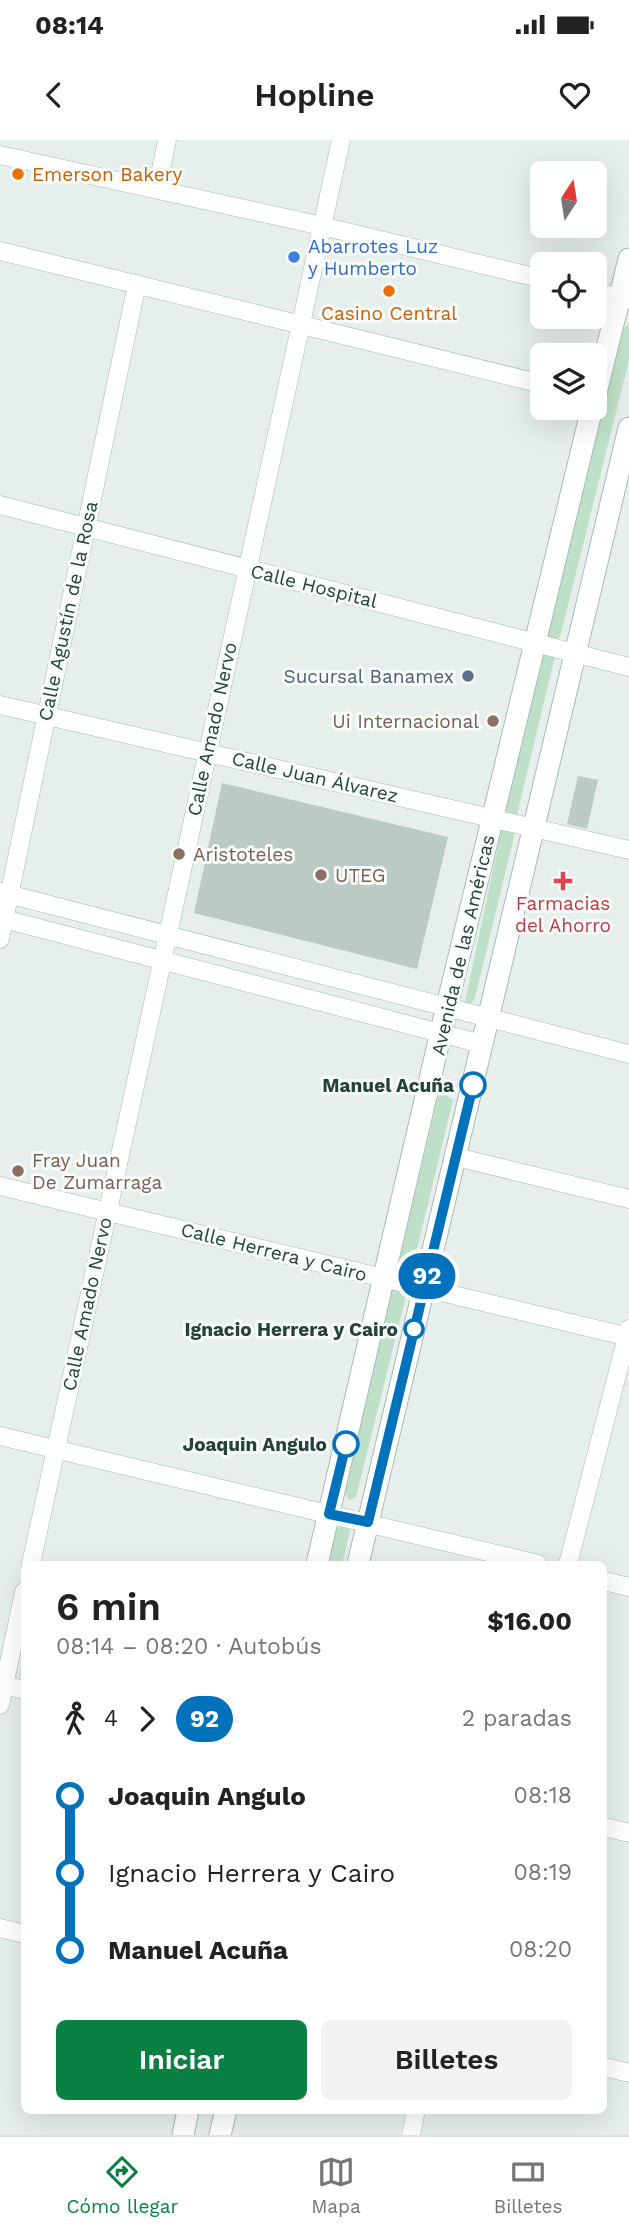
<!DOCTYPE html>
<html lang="es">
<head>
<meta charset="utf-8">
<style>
  :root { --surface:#fff; --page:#f2f2f2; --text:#222; --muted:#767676; --line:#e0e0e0; --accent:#0b8043 }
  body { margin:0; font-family:"Work Sans",sans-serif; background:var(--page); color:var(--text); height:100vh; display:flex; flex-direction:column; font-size:26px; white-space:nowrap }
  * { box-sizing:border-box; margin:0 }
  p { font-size:23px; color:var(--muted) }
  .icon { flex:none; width:38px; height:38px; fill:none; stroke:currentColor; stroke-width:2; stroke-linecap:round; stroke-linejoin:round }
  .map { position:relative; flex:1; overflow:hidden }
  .side { position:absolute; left:21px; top:1421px; width:586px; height:553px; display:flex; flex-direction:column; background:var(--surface); border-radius:10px; box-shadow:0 7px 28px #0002 }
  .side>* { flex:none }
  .badge { padding:0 14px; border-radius:23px; font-size:24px; line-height:46px }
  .needle { width:46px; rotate:12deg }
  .fabs { position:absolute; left:530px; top:21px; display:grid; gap:14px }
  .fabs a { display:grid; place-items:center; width:77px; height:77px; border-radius:10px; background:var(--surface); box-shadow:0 7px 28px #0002; font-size:35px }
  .map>.badge { position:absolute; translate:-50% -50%; box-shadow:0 0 0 4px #fff }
  .legs { display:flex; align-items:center; gap:10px; height:77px; padding:0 35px; font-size:23px }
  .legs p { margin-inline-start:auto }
  .head { display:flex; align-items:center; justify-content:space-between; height:119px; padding:0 35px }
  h1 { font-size:38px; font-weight:600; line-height:52px }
  .button { display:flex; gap:14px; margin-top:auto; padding:14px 35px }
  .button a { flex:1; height:80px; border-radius:10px; background:var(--accent); color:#fff; font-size:28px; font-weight:600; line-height:80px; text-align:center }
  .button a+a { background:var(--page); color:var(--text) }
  ul { padding:0 35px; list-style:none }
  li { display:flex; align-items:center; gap:24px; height:77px; font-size:26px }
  li i { display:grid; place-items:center; width:10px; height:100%; margin:0 9px; background:currentColor }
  li i::after { content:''; width:18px; height:18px; margin:-9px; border:5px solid; border-radius:50%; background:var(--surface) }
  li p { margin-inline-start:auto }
  li:first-child i { background:linear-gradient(#0000 50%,currentColor 0) }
  li:last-child i { background:linear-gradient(currentColor 50%,#0000 0) }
  .status { display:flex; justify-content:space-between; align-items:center; height:49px; padding:0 35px; background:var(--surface); direction:ltr }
  .status svg { height:19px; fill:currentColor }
  header { display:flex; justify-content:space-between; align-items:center; height:91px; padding:0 35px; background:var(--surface); font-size:32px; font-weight:600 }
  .tab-bar { display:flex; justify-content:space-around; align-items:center; height:98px; border-top:2px solid var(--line); background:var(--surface); font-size:19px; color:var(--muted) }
  .tab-bar a { display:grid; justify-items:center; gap:4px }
  .tab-bar .on { color:var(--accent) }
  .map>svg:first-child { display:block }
</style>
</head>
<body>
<div class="status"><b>08:14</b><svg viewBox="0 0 49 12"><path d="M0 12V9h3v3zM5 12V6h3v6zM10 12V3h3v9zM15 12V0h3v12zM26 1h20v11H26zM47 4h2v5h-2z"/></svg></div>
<header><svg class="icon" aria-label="back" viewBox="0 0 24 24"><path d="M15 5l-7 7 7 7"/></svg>Hopline<svg class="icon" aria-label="heart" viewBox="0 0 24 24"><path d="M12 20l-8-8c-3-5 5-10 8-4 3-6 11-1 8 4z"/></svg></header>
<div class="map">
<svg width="629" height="1995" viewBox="0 0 629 1995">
  <rect width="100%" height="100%" fill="#e6efeb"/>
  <g fill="#bfe0c8">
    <path d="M629 184V220L560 497 552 502 546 494 620 191Z"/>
    <path d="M542 514 555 516 516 679 502 675Z"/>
    <path d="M502 687 516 688 475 858 470 864 465 862Z"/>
    <path d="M446 955 453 960 412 1130 404 1131 398 1126 438 957Z"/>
    <path d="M401 1147 407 1152 356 1357 349 1360 344 1352 392 1150Z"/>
    <path d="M344 1385 350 1391 342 1424H327L336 1389Z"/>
  </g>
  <g fill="#bbcac4">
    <path d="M578 636 598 640 587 689 567 684Z"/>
    <path d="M222 643 448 697 417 829 194 773Z"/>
  </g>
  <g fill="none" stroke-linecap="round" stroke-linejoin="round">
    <defs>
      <g id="minor">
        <path d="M0 15 322 86 542 139"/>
        <path d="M157 49 167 0"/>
        <path d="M0 111 542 244"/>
        <path d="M595 152 629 160"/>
        <path d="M0 365 629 527"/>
        <path d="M0 565 629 710"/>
        <path d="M0 752 629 914"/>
        <path d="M0 778 482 904"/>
        <path d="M0 799 137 144"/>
        <path d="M456 1017 629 1059"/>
        <path d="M0 1046 629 1197"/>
        <path d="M0 1296 538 1424"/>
        <path d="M31 1424 341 0"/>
        <path d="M568 1424 629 1189"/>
        <path d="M604 1441 629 1447"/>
        <path d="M0 1544 24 1550"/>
        <path d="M0 1565 24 1452"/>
        <path d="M604 1687 629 1693"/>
        <path d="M0 1788 24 1794"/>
        <path d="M604 1927 629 1933"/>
        <path d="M411 1995 416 1970"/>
      </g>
      <g id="secondary">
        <path d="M595 257 629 119"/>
        <path d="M317 1424 447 866 592 268"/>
        <path d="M358 1424 629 288"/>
        <path d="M183 1995 188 1970"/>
        <path d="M220 1995 226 1970"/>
      </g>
    </defs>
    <use href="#minor" stroke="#a8b8b2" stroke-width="19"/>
    <use href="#secondary" stroke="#a4bbb3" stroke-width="23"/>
    <use href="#minor" stroke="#fff" stroke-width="18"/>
    <use href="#secondary" stroke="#fff" stroke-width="21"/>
  </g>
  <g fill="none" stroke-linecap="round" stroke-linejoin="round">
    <defs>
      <path id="line-1" d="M346 1304 329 1374 368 1382 473 945"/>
    </defs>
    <use href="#line-1" stroke="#fff" stroke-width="16"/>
    <use href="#line-1" stroke="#0072bc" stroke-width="10"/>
  </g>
  <g fill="#e8710a" stroke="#f7fbf9" stroke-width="2.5">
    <circle cx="18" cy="34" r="7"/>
    <circle cx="389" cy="151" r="7"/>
  </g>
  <circle fill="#3f7fe0" stroke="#f7fbf9" stroke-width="2.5" cx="294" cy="117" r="7"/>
  <circle fill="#5c6f8a" stroke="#f7fbf9" stroke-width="2.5" cx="468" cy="536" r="7"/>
  <g fill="#8d6e63" stroke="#f7fbf9" stroke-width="2.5">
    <circle cx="493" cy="581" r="7"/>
    <circle cx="179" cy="714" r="7"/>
    <circle cx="321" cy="735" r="7"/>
    <circle cx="18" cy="1031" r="7"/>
  </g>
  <path fill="#e0444e" stroke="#f7fbf9" stroke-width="2.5" d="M559.5 730.5h7v7h7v7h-7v7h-7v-7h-7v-7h7z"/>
  <g fill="#fff" stroke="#0072bc" stroke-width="3.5">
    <circle cx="473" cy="945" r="12"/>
    <circle cx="414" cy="1189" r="9"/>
    <circle cx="346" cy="1304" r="12"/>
  </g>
  <g text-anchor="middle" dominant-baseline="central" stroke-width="6" stroke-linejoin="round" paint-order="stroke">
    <g font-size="19" fill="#c56008" stroke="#f7fbf9" text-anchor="start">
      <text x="32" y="34">Emerson Bakery</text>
      <text x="389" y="173" text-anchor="middle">Casino Central</text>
    </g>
    <g font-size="19" fill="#366cbe" stroke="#f7fbf9" text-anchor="start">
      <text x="308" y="106">Abarrotes Luz<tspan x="308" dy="22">y Humberto</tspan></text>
    </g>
    <g font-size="19" fill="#24423a" stroke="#f7fbf9">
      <text transform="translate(314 446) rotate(14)">Calle Hospital</text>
      <text transform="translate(68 471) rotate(-78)">Calle Agustín de la Rosa</text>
      <text transform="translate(212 589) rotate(-78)">Calle Amado Nervo</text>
      <text transform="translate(315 637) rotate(13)">Calle Juan Álvarez</text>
      <text transform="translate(463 805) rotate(-77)">Avenida de las Américas</text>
      <text transform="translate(274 1112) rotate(14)">Calle Herrera y Cairo</text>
      <text transform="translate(87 1164) rotate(-78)">Calle Amado Nervo</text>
    </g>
    <g font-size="19" fill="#4e5e75" stroke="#f7fbf9" text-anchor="end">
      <text x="454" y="536">Sucursal Banamex</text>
    </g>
    <g font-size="19" fill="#785e54" stroke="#f7fbf9" text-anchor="start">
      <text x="479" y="581" text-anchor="end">Ui Internacional</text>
      <text x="193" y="714">Aristoteles</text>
      <text x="335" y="735">UTEG</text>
      <text x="32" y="1020">Fray Juan<tspan x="32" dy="22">De Zumarraga</tspan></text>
    </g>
    <g font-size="19" fill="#be3a42" stroke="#f7fbf9">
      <text x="563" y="763">Farmacias<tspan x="563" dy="22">del Ahorro</tspan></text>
    </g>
    <g font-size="19" font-weight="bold" fill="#24423a" stroke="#f7fbf9" text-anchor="end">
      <text x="454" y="945">Manuel Acuña</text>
      <text x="398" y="1189">Ignacio Herrera y Cairo</text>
      <text x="327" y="1304">Joaquin Angulo</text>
    </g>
  </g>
</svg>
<div class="fabs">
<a><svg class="needle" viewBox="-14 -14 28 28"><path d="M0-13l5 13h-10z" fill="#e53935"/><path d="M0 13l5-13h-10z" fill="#767676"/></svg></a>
<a><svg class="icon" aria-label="locate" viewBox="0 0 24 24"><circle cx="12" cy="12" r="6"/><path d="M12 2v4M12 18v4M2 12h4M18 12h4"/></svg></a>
<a><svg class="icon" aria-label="layers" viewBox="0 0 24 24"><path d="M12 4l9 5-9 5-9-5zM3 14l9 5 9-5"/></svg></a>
</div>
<b class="badge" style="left:427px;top:1136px;background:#0072bc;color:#fff">92</b>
<section class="side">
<div class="head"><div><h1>6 min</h1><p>08:14 – 08:20 · Autobús</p></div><b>$16.00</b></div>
<div class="legs"><svg class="icon" aria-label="walk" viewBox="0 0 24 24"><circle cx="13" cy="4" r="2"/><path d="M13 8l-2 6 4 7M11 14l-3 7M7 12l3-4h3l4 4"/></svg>4<svg class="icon" aria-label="forward" viewBox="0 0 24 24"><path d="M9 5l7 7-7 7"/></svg><b class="badge" style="background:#0072bc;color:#fff">92</b><p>2 paradas</p></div>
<ul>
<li><i style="color:#0072bc"></i><b>Joaquin Angulo</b><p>08:18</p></li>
<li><i style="color:#0072bc"></i><span>Ignacio Herrera y Cairo</span><p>08:19</p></li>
<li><i style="color:#0072bc"></i><b>Manuel Acuña</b><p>08:20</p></li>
</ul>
<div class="button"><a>Iniciar</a><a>Billetes</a></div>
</section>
</div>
<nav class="tab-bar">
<a class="on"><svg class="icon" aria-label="directions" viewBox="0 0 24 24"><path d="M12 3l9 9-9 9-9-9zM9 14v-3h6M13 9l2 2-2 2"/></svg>Cómo llegar</a>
<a><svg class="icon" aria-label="map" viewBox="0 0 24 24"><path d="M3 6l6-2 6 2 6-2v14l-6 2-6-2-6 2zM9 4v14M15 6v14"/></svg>Mapa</a>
<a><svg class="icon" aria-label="tickets" viewBox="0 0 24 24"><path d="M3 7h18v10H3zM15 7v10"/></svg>Billetes</a>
</nav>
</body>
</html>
